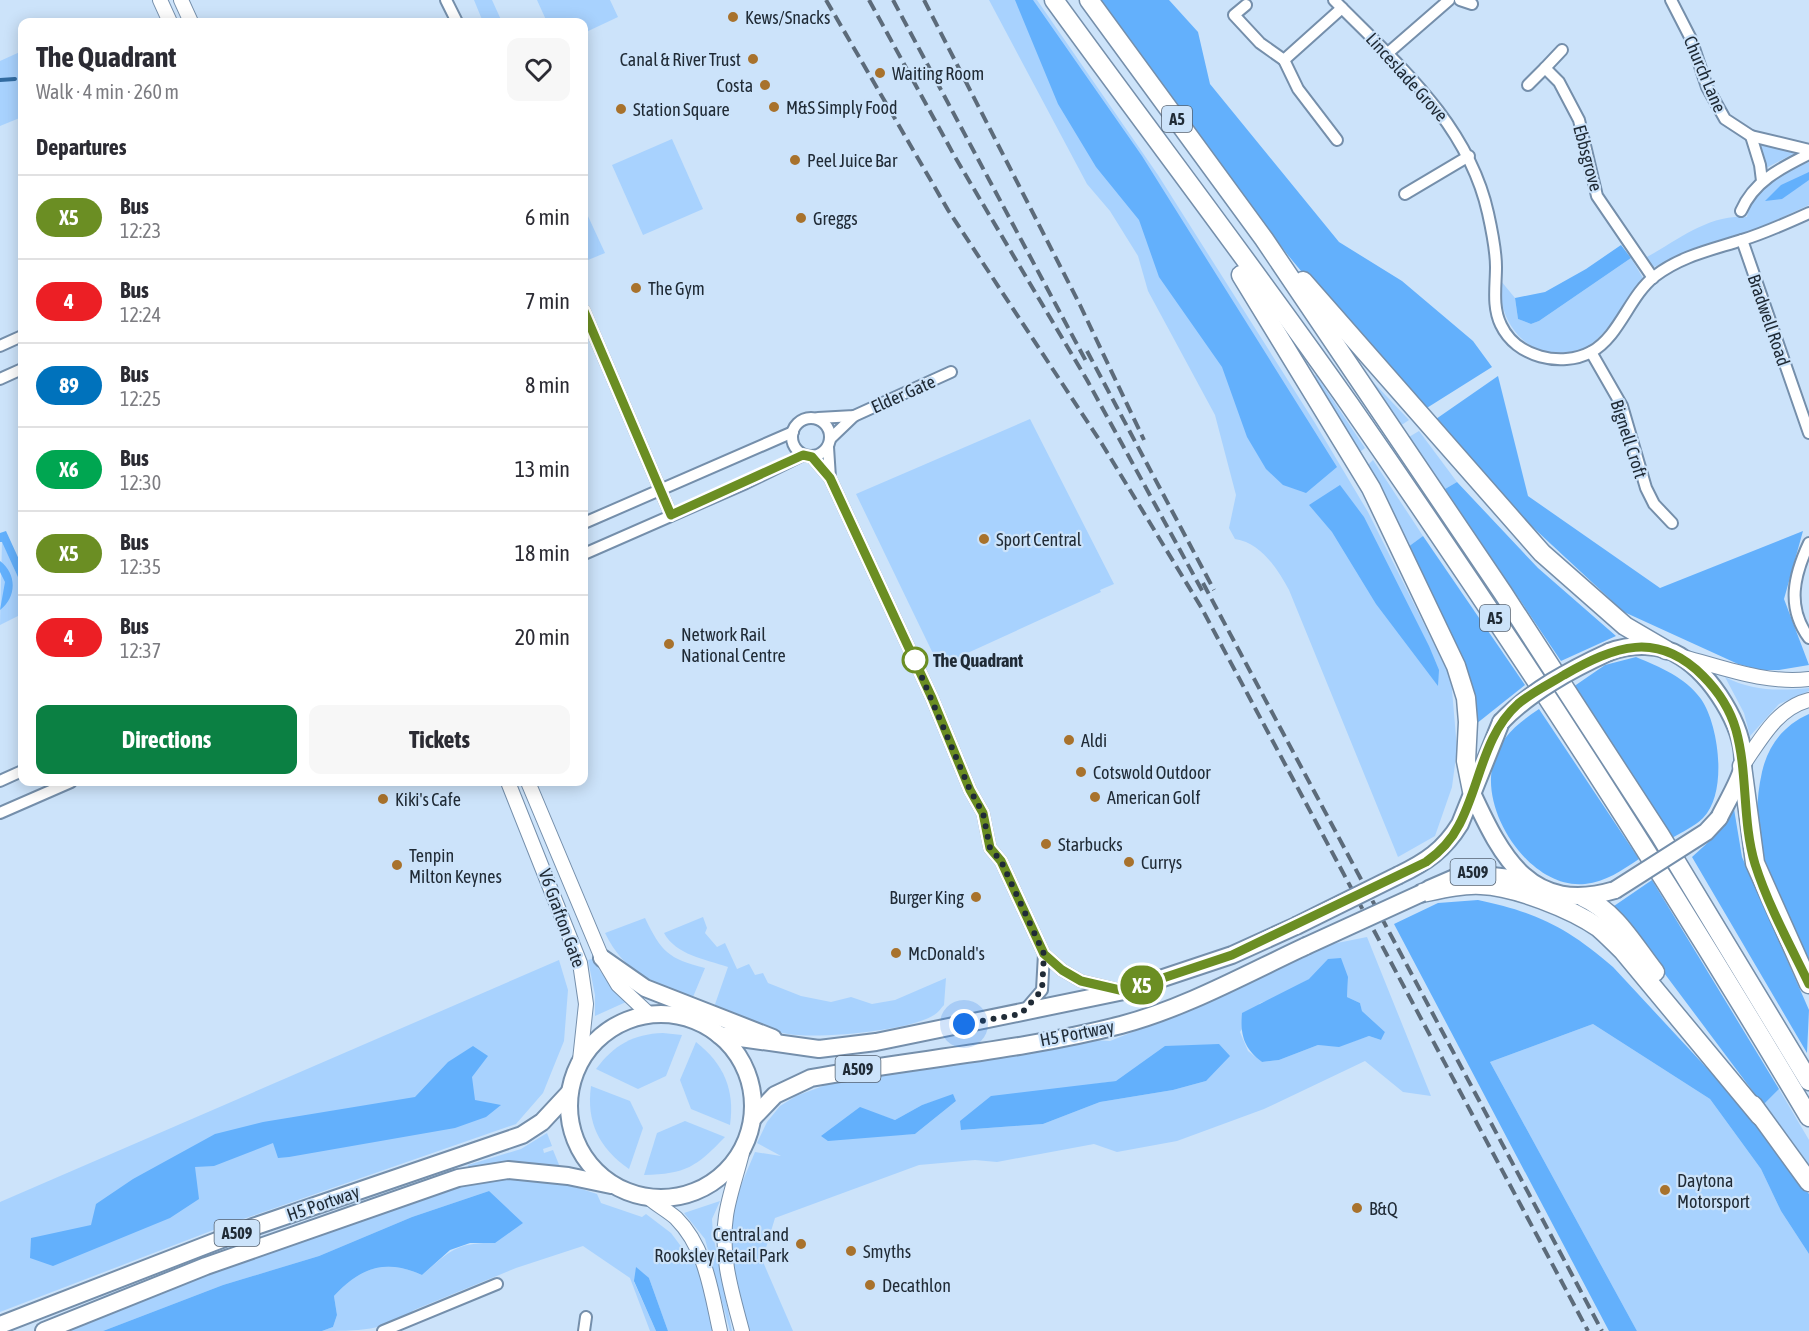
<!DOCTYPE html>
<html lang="en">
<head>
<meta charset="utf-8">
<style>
  :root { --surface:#fff; --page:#f7f7f7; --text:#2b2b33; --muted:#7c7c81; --line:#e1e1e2; --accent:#0b8043 }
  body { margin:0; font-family:"Asap Condensed",sans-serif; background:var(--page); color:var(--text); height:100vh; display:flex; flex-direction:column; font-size:22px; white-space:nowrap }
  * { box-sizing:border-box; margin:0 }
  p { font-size:20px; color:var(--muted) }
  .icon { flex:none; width:33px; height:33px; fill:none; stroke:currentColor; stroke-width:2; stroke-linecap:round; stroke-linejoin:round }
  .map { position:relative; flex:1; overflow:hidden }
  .sheet { position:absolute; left:18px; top:18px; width:570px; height:768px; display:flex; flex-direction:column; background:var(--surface); border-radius:12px; box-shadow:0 3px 15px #0003 }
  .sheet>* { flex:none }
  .badge { padding:0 12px; border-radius:20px; font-size:21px; line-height:39px }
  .you { position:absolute; width:30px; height:30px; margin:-15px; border:4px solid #fff; border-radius:50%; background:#1a73e8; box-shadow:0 0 0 9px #1a73e833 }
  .map>.badge { position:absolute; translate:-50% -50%; box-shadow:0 0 0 3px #fff }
  h2 { padding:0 18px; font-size:22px; line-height:54px }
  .round { display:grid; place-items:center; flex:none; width:63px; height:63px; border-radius:12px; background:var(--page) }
  .overview { display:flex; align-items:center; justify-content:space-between; height:102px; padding:0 18px }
  h1 { font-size:28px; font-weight:700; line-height:45px }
  .primary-button { display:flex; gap:12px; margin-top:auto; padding:12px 18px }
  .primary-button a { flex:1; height:69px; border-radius:12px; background:var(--accent); color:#fff; font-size:24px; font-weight:700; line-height:69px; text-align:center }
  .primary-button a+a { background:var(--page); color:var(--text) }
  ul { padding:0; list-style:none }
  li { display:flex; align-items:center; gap:18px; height:84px; padding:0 18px; border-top:2px solid var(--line) }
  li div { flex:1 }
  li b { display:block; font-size:22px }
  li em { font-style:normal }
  li .badge { min-width:66px; font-weight:700; text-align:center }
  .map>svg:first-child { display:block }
</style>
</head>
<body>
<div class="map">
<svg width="1809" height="1331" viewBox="0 0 1809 1331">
  <rect width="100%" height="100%" fill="#cce3fa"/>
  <g fill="#a8d2fe" fill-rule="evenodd">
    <path d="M474 0H492L502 22H483Z"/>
    <path d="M537 0H610L618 17 584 33V22H547Z"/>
    <path d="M989 0H1037L1158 175 1315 423 1368 512 1451 678 1457 749 1452 787 1435 836 1398 857 1289 590C1277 568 1261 543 1235 539L1229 528 1236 495 1215 415 1148 291 1138 256 1110 211 1087 184Z"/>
    <path d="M22 51V117L0 126V61Z"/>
    <path d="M672 139 703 209 643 235 612 165Z"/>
    <path d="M1760 143 1797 152 1766 168Z"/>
    <path d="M1809 162V205L1750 232 1688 251 1652 268 1645 258C1677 241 1708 214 1747 217 1753 186 1781 173 1809 162Z"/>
    <path d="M587 214 605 253 588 260 584 250V215Z"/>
    <path d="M1631 258 1643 278C1627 297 1613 326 1595 341 1548 377 1495 333 1501 281L1515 298 1518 319 1531 324 1539 321Z"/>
    <path d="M1355 363 1409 420 1400 426Z"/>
    <path d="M1316 375 1365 448 1357 454 1311 378Z"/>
    <path d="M1030 419 1114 584 1100 590 1101 592 939 666 856 494Z"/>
    <path d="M1419 431 1457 482 1445 489 1409 437Z"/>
    <path d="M1373 460 1423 536 1408 547 1365 468Z"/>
    <path d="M2 541 22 586V614L0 625Z"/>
    <path d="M1725 677C1752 691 1778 691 1809 688V691L1779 704 1750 736 1744 713Z"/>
    <path d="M703 917 707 928 705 933 717 947 725 943 737 969 749 964 755 975 763 973 768 983 801 996 831 1002 851 997 872 1004 895 1000 946 978 944 1005C941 1008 938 1013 934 1015 910 1031 818 1039 788 1034 763 1030 737 1018 713 1010L728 967C705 959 676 955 664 933Z"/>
    <path d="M645 918C661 951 668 959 705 968L693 997C653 984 624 972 605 933Z"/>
    <path d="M1367 937 1431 1096 1403 1092 1365 1061 1264 1109 1177 1141 1117 1152 1094 1144 997 1162 975 1160 919 1165 775 1218 765 1251 760 1255 793 1331H750C720 1292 727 1245 730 1199L739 1190 755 1152 781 1156 757 1143 767 1122 780 1106 796 1096 880 1065 1059 1038 1110 1041 1193 1008 1332 944ZM1348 977 1347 997 1360 1003 1362 1011 1385 1032 1381 1040 1369 1036 1339 1046 1318 1045 1279 1060 1262 1062 1248 1051 1240 1032 1260 1003 1279 997 1309 979ZM1116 1081H1206L1173 1090 1100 1102 1043 1124 961 1130 1054 1090ZM953 1095 956 1101 915 1134 889 1135 860 1108 895 1120 922 1105Z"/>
    <path d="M592 959 613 990 626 1002 595 1016V995L588 960Z"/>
    <path d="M559 960 568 990 564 1041 543 1093 516 1124 229 1224 0 1312V1202Z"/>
    <path d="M1593 1024 1710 1099 1761 1169 1781 1211 1809 1254V1331H1637L1490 1062Z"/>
    <path d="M663 1033 682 1035 666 1076 638 1089 596 1069C614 1045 633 1034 663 1033Z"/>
    <path d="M696 1042C724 1064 735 1090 730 1125L691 1109 680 1080Z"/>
    <path d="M591 1086 630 1101 643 1128 629 1169C599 1148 586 1122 591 1086Z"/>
    <path d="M1779 1089 1809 1140V1170L1763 1105Z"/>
    <path d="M685 1121 725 1137C696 1167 686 1174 644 1175L657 1133Z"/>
    <path d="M547 1133 552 1146 543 1149 544 1153 553 1150 560 1167 518 1164 469 1169 468 1165 521 1149Z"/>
    <path d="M509 1178 566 1184 597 1194 601 1203 642 1217 646 1214 671 1233 710 1285 720 1331H668L649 1278 634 1282 656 1331H650L630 1278 583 1246 516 1268 414 1310C390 1331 353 1331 322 1331L333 1327 337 1315 334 1296C360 1268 385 1258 422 1275 450 1251 456 1242 495 1243L489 1191 412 1217 319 1256 223 1285 103 1331H44L462 1183Z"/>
    <path d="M720 1201 712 1219 713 1234 732 1331H730L705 1239 684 1213Z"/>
  </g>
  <g fill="#63b0fc">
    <path d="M1015 0H1033L1142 156 1337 467 1306 493 1283 485 1266 469 1247 437 1222 367 1159 277 1139 220 1096 167 1058 104Z"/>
    <path d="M1098 0H1169L1198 32 1210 84 1339 242 1402 281 1473 341 1492 367 1422 411 1344 323 1287 254Z"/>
    <path d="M1809 172V180L1782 199 1765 201 1781 185Z"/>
    <path d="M1621 245 1631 258 1539 321 1531 324 1518 319 1515 298 1545 292 1586 269Z"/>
    <path d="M1498 376 1528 496 1660 588 1803 531 1784 599 1809 665 1779 670H1761L1738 664 1624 612 1508 504 1436 419Z"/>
    <path d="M1457 482 1538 568 1616 636 1561 661 1445 489Z"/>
    <path d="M1340 485 1364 517 1429 646 1439 670 1438 686 1376 604 1332 532 1309 505Z"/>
    <path d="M6 531 22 566V586L2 542H0V533Z"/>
    <path d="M1423 536 1525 685 1476 724 1408 547Z"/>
    <path d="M0 561C17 574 17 597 0 610L5 582 0 572Z"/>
    <path d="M1636 657C1660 667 1685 677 1701 699 1719 725 1728 793 1703 818 1695 826 1682 832 1672 838L1573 687 1605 665Z"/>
    <path d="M1539 709 1639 859C1622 870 1606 882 1585 884 1531 890 1480 813 1493 764 1500 737 1517 724 1539 709Z"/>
    <path d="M1809 714V963C1778 897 1745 847 1762 772 1768 745 1784 725 1809 714Z"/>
    <path d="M1734 809 1742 857 1809 1010 1807 1053 1692 857 1714 837Z"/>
    <path d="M1652 880 1779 1089 1763 1105 1614 906Z"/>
    <path d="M1478 900C1536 912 1568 928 1613 967L1742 1106 1809 1194V1254L1781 1211 1761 1169 1710 1099 1593 1024 1490 1062 1637 1331H1609L1394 924 1438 903Z"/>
    <path d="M1341 958 1348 977 1347 997 1360 1003 1362 1011 1385 1032 1381 1040 1369 1036 1339 1047 1318 1045 1279 1060 1262 1062C1244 1048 1240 1035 1242 1013L1309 979 1328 959Z"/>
    <path d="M1219 1044 1230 1056 1206 1081 1173 1090 1100 1102 1043 1124 961 1130 960 1121 991 1096 1116 1081 1165 1046Z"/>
    <path d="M473 1046 488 1056 472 1077 475 1100 501 1105 486 1117 455 1128 289 1157 278 1158 273 1143 214 1166 195 1167 199 1199 170 1218 53 1266 30 1258 31 1238 91 1225 96 1204 133 1179 215 1134 263 1122 415 1097 448 1062Z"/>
    <path d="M953 1094 956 1101 915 1134 828 1141 821 1136 860 1107 895 1120 922 1105Z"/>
    <path d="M489 1191 523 1223 495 1243H470L450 1250 422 1275C385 1258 360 1268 334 1296L337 1315 333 1327 322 1331H103L223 1285 319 1256 412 1217Z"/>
    <path d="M636 1267 649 1278 668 1331H656L634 1281Z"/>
  </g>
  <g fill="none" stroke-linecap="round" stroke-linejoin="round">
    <g stroke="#326ca2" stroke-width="4">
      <path d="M20 78 22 77"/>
      <path d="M0 80 15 79"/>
    </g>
    <defs>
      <g id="street">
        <path d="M446 0 457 22"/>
        <path d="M1334 0C1396 63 1468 123 1488 213 1492 231 1496 249 1496 267 1496 286 1492 307 1501 325 1516 357 1561 368 1591 352 1620 336 1629 296 1655 276 1681 256 1711 250 1742 240 1765 233 1787 223 1809 213"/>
        <path d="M1460 0 1472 4"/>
        <path d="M1671 0 1691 39 1707 87 1725 119 1751 136 1809 150"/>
        <path d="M1246 5 1234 15 1260 43 1284 60 1342 8"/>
        <path d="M1388 53 1449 0"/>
        <path d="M1284 60 1298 89 1337 140"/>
        <path d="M1545 68 1562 50"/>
        <path d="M1528 85 1545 68 1559 82 1579 120 1597 196 1653 278"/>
        <path d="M1751 136 1760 165 1762 181"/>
        <path d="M1405 194 1469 156"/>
        <path d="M1741 211C1754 181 1781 168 1809 154"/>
        <path d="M1742 240 1809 433"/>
        <path d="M584 311 671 515"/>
        <path d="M0 346 22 336"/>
        <path d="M1591 352 1622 406 1646 488 1654 504 1672 523"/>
        <path d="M0 379 22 369"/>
        <circle cx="811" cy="437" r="19"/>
        <path d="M818 418 854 416 951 372"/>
        <path d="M831 438 854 416"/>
        <path d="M828 447 830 478"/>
        <path d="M812 457 830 478 932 698 970 790 983 813 990 848 1001 861 1044 954 1062 970 1081 981 1115 989"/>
        <path d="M584 523 793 432"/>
        <path d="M1809 543C1794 575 1786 607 1809 638"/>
        <path d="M584 554 746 483 803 455"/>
        <path d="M0 781 22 771"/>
        <path d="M0 813 71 782"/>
        <path d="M1024 1011 1042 990 1044 954"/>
        <path d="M383 1331 497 1284"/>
        <path d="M584 1331 586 1317"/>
      </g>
      <g id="secondary">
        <path d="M160 0 170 22"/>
        <path d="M181 0 191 22"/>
        <path d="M1683 657C1725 668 1765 684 1809 679"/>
        <path d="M1743 765C1761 739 1777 708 1809 700"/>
        <path d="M508 782 580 963 586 1004 580 1060"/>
        <path d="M528 782 602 958 618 985 650 1015"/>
        <path d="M742 1153C737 1174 729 1195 726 1216 720 1256 732 1293 742 1331"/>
        <path d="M649 1198C657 1205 668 1211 676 1218 706 1248 711 1291 720 1331"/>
      </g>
      <g id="primary">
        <path d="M1609 652C1631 644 1660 643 1680 656 1711 675 1745 726 1743 764 1742 778 1725 805 1719 818"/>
        <path d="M1472 793C1502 858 1531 915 1615 890"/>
        <path d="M1399 875C1426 862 1444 850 1460 824L1501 722"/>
        <path d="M1429 889 1466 873 1528 880"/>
        <path d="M602 958 645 988 773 1038"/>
        <circle cx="661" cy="1106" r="92"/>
        <path d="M719 1035 819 1049 876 1042 1124 991 1232 955 1296 926"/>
        <path d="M753 1118 775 1095 811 1078C914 1059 1020 1051 1121 1025 1185 1008 1246 974 1306 946"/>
        <path d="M0 1325 253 1227 522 1135 542 1122 569 1093"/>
        <path d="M44 1331 206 1266 458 1178 508 1170 568 1176 611 1185"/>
      </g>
      <g id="highway">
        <path d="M1054 0C1152 135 1254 268 1350 405 1511 637 1665 874 1809 1117"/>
        <path d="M1089 0 1264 239 1503 593 1660 835 1809 1081"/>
        <path d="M1241 275 1371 488 1456 666 1466 698 1468 722 1466 761 1472 791"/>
        <path d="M1303 281 1542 553 1625 626 1666 650"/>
        <path d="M1742 766 1755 863 1809 984"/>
        <path d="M1422 893C1441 889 1461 884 1481 885 1514 886 1572 909 1599 928 1607 935 1615 943 1623 951L1760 1116"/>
        <path d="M1583 897C1616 912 1633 944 1655 972"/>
        <path d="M1753 1105 1809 1182"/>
      </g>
    </defs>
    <use href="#street" stroke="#758fab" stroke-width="14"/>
    <use href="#secondary" stroke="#758fab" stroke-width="16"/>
    <use href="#primary" stroke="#758fab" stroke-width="20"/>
    <use href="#highway" stroke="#758fab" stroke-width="21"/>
    <use href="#street" stroke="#fff" stroke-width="10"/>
    <use href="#secondary" stroke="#fff" stroke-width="14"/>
    <use href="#primary" stroke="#fff" stroke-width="16"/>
    <use href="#highway" stroke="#fff" stroke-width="18"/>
    <g stroke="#5c6b7a" stroke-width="4" stroke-dasharray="12 6" stroke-linecap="butt">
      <path d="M826 0 948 210 1102 444 1201 607 1588 1331"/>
      <path d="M869 0 955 157 1087 380 1204 594"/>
      <path d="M893 0 1087 363"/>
      <path d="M924 0 1080 305 1144 440"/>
      <path d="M1087 351 1214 590"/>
      <path d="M1203 583 1602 1331"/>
    </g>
    <defs>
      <g id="primary-bridge">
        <path d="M1501 722C1531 691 1570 670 1609 652"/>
        <path d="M1615 890 1706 832 1719 818"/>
        <path d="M1296 926 1399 875"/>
        <path d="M1306 946 1422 893"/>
      </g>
    </defs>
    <use href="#primary-bridge" stroke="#758fab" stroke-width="20" stroke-linecap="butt"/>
    <use href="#primary-bridge" stroke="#fff" stroke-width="16"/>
  </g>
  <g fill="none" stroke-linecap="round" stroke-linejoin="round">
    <defs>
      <path id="line" d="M584 311 671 515 803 455 812 457 830 478 932 698 970 790 983 813 990 848 1001 861 1044 954 1062 970 1081 981 1124 991 1232 955 1426 862C1440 852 1451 841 1459 825 1480 786 1483 735 1518 704 1531 693 1549 684 1564 675 1615 646 1657 630 1703 676 1718 691 1730 709 1736 730 1748 773 1742 821 1755 864 1768 905 1790 945 1809 984"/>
    </defs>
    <use href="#line" stroke="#fff" stroke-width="14"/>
    <use href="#line" stroke="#6b8e23" stroke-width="9"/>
    <path stroke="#202b36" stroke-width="6" stroke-dasharray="0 10.8" d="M915 660 912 654 970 790 983 813 990 848 1001 861 1044 954 1042 990 1021 1014 964 1024"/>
  </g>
  <g fill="#a8722c" stroke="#cce3fa" stroke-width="2">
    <circle cx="733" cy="17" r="6"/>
    <circle cx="753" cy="59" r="6"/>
    <circle cx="880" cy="73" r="6"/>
    <circle cx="765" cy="85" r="6"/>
    <circle cx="774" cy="107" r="6"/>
    <circle cx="621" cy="109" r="6"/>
    <circle cx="795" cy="160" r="6"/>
    <circle cx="801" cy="218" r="6"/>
    <circle cx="636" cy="288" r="6"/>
    <circle cx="984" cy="539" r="6"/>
    <circle cx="669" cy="644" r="6"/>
    <circle cx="1069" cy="740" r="6"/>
    <circle cx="1081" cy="772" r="6"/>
    <circle cx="1095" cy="797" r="6"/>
    <circle cx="383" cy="799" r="6"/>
    <circle cx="1046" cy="844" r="6"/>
    <circle cx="1129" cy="862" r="6"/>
    <circle cx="397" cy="865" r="6"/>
    <circle cx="976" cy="897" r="6"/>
    <circle cx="896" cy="953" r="6"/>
    <circle cx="1665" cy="1190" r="6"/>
    <circle cx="1357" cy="1208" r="6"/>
    <circle cx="801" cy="1244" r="6"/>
    <circle cx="851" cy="1251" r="6"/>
    <circle cx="870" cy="1285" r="6"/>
  </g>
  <circle fill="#fff" stroke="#6b8e23" stroke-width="3" cx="915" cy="660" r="12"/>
  <g text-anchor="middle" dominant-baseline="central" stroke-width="4.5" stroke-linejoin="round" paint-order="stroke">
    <g fill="#cce3fa" stroke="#546271" stroke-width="1.5">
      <rect x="1162" y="106" width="30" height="26" rx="4.5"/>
      <rect x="1480" y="605" width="30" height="26" rx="4.5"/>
      <rect x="1450.5" y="859" width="45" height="26" rx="4.5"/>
      <rect x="835.5" y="1056" width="45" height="26" rx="4.5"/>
      <rect x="214.5" y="1220" width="45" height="26" rx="4.5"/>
    </g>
    <g font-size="16" font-weight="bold" fill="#202b36">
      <text x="1177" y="119">A5</text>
      <text x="1495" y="618">A5</text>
      <text x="1473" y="872">A509</text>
      <text x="858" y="1069">A509</text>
      <text x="237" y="1233">A509</text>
    </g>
    <g font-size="18" fill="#202b36" stroke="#cce3fa" text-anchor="start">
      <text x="745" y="17">Kews/Snacks</text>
      <text x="741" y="59" text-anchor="end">Canal &amp; River Trust</text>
      <text x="892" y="73">Waiting Room</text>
      <text x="753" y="85" text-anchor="end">Costa</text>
      <text x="786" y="107">M&amp;S Simply Food</text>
      <text x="633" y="109">Station Square</text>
      <text x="807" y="160">Peel Juice Bar</text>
      <text x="813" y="218">Greggs</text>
      <text x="648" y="288">The Gym</text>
      <text x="996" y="539">Sport Central</text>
      <text x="681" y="634">Network Rail<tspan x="681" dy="21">National Centre</tspan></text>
      <text x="1081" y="740">Aldi</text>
      <text x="1093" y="772">Cotswold Outdoor</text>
      <text x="1107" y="797">American Golf</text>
      <text x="395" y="799">Kiki's Cafe</text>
      <text x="1058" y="844">Starbucks</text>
      <text x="409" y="855">Tenpin<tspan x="409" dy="21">Milton Keynes</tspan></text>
      <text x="1141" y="862">Currys</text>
      <text x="964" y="897" text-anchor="end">Burger King</text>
      <text x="908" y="953">McDonald's</text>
      <text x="1677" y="1180">Daytona<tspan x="1677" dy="21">Motorsport</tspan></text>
      <text x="1369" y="1208">B&amp;Q</text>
      <text x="789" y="1234" text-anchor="end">Central and<tspan x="789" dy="21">Rooksley Retail Park</tspan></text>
      <text x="863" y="1251">Smyths</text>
      <text x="882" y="1285">Decathlon</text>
    </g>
    <g font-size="18" fill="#202b36" stroke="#cce3fa">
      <text transform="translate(1705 74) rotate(67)">Church Lane</text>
      <text transform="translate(1407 77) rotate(48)">Linceslade Grove</text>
      <text transform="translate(1588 158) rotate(75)">Ebbsgrove</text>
      <text transform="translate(1769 320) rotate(71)">Bradwell Road</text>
      <text transform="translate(903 394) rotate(-24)">Elder Gate</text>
      <text transform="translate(1629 439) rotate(72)">Bignell Croft</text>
      <text transform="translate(562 918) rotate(70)">V6 Grafton Gate</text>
      <text transform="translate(1077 1033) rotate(-11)">H5 Portway</text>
      <text transform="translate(323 1203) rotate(-19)">H5 Portway</text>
    </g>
    <g font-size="18" font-weight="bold" fill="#202b36" stroke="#cce3fa" text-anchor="start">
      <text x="933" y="660">The Quadrant</text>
    </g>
  </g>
</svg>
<div class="you" style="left:964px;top:1024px"></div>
<b class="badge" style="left:1142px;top:985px;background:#6b8e23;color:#fff">X5</b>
<section class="sheet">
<div class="overview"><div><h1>The Quadrant</h1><p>Walk · 4 min · 260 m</p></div><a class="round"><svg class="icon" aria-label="heart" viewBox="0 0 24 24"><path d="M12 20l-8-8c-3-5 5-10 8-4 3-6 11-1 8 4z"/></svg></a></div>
<h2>Departures</h2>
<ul>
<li><span class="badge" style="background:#6b8e23;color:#fff">X5</span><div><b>Bus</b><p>12:23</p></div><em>6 min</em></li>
<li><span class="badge" style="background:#ec1f25;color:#fff">4</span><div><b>Bus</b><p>12:24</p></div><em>7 min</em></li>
<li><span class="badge" style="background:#0072bc;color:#fff">89</span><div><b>Bus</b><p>12:25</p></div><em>8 min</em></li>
<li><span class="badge" style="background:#00a651;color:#fff">X6</span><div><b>Bus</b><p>12:30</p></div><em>13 min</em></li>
<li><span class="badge" style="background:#6b8e23;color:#fff">X5</span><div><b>Bus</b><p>12:35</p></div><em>18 min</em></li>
<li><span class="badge" style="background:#ec1f25;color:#fff">4</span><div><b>Bus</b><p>12:37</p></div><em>20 min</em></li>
</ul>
<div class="primary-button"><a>Directions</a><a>Tickets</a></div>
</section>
</div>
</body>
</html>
